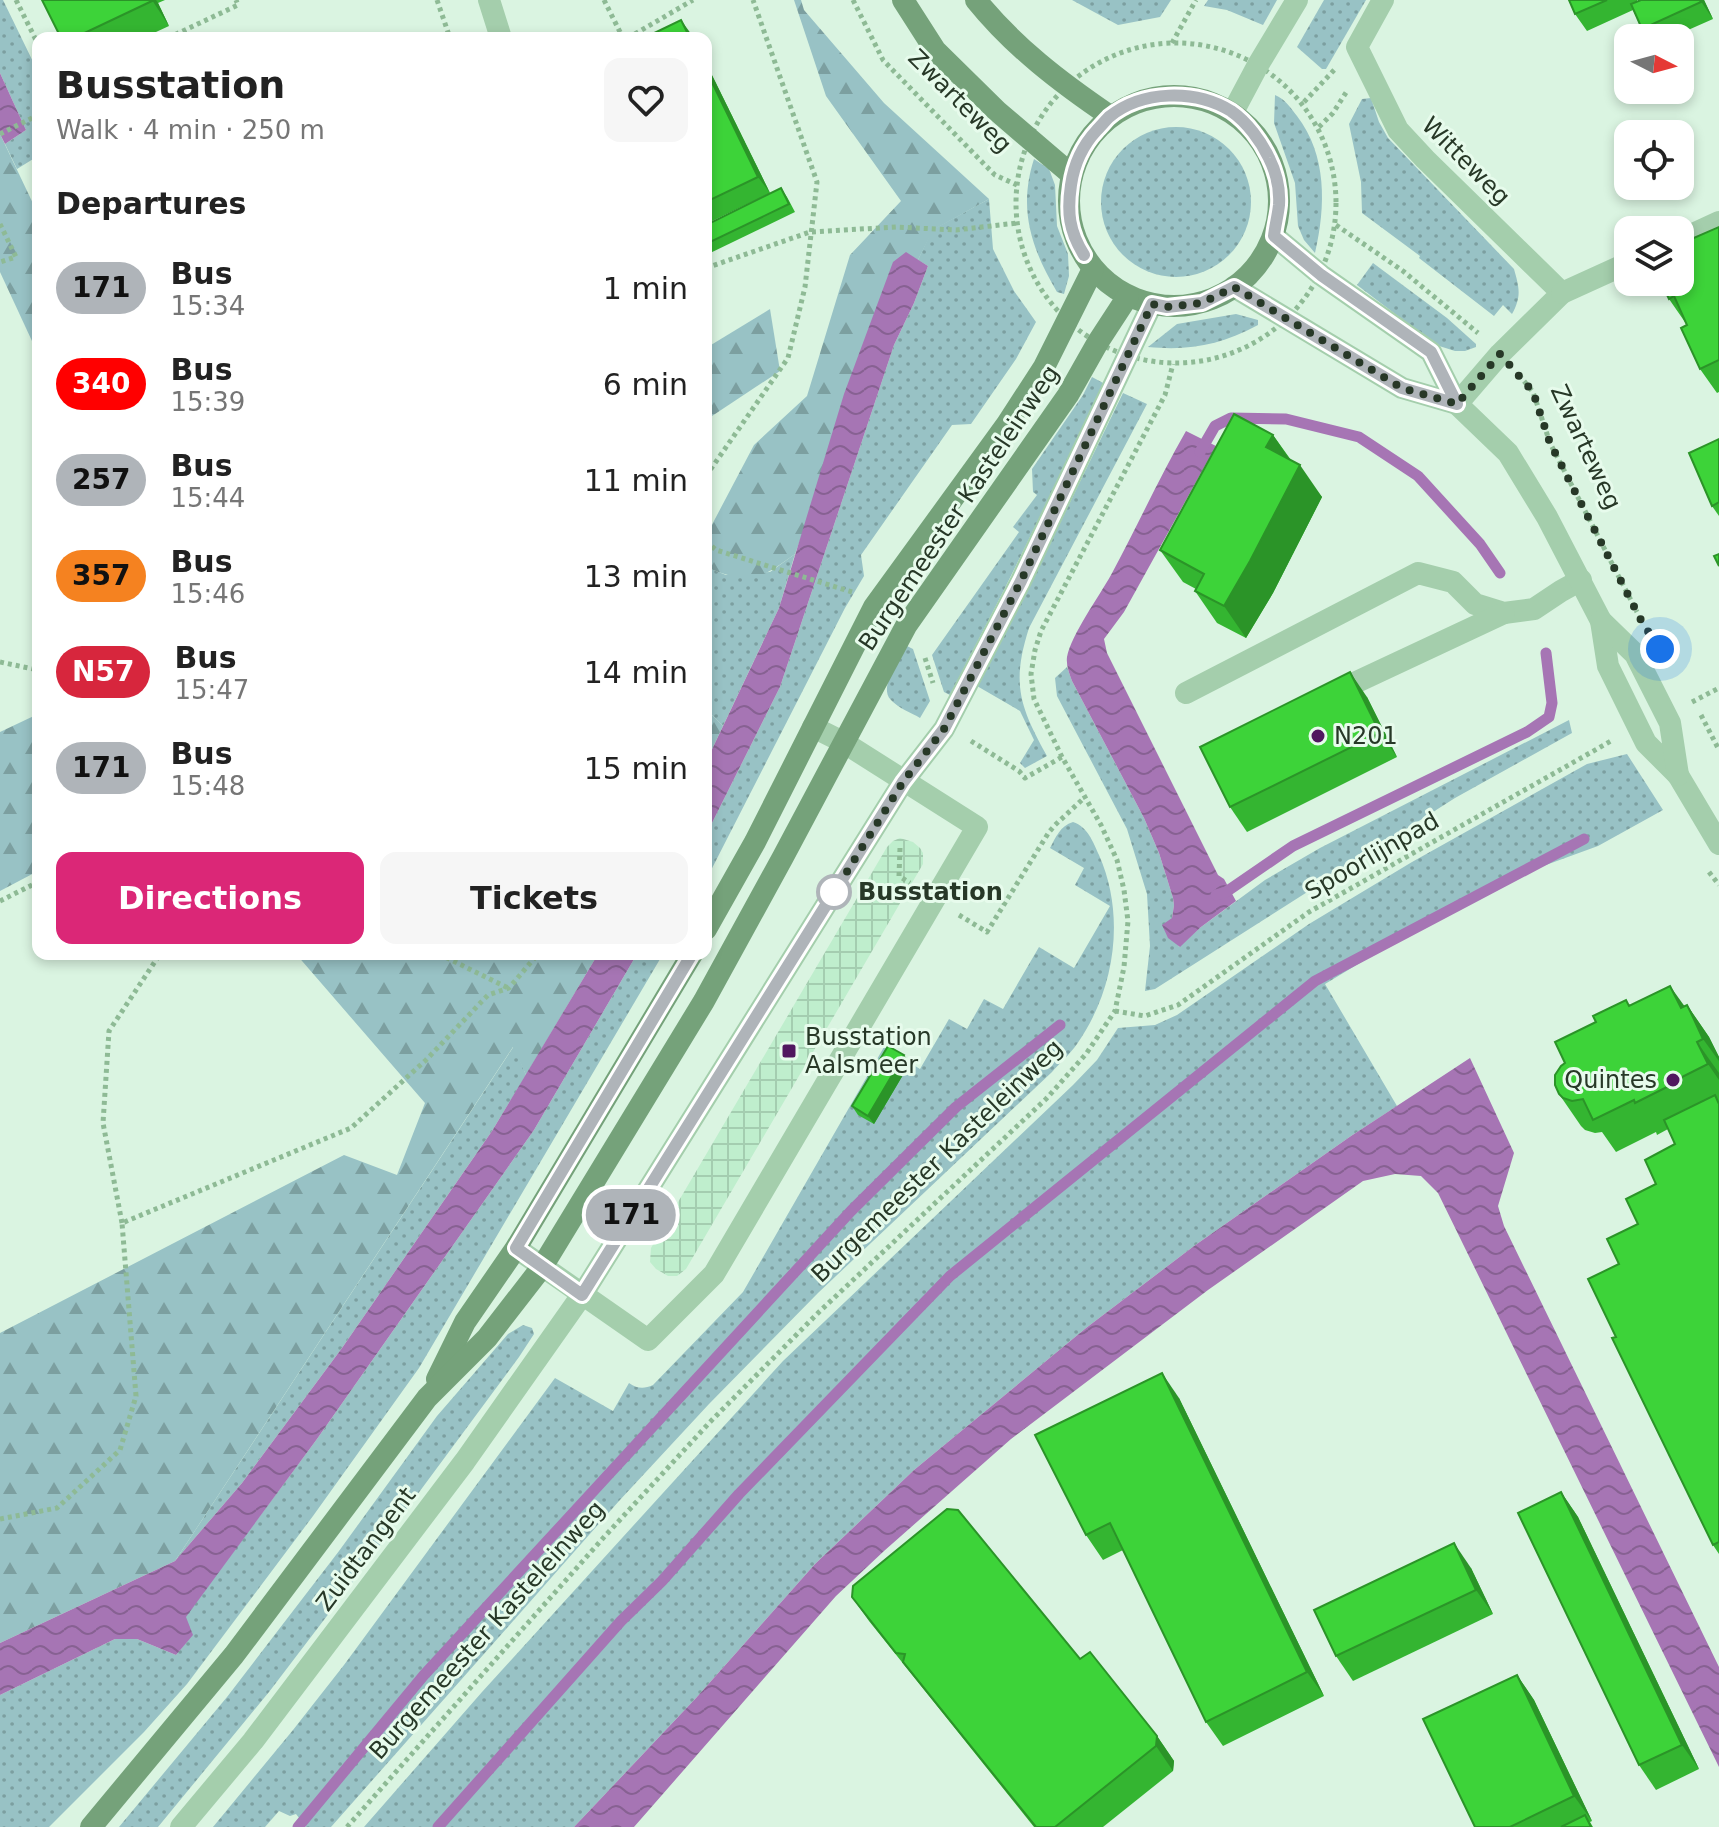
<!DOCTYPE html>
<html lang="en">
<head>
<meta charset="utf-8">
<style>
  :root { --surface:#fff; --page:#f6f6f6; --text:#222; --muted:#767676; --accent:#db2777 }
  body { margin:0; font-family:"DejaVu Sans",sans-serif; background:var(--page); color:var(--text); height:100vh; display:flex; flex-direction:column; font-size:30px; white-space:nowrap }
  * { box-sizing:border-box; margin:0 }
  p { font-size:26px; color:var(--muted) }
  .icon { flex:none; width:44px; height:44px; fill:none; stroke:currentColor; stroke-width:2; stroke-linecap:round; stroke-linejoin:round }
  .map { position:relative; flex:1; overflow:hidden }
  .side { position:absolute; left:32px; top:32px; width:680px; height:928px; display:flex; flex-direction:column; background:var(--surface); border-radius:16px; box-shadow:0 4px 12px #0003 }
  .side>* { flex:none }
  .badge { padding:0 16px; border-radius:26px; font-size:28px; line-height:52px }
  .needle { width:52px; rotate:96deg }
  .controls { position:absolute; left:1614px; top:24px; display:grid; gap:16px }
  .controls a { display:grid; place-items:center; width:80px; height:80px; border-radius:16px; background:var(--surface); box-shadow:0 4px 12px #0003; font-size:40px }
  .you { position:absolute; width:40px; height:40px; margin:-20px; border:6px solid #fff; border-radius:50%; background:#1a73e8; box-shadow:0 0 0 12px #1a73e833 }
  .map>.badge { position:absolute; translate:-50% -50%; box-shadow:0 0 0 4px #fff }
  h2 { padding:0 24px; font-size:30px; line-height:72px }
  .round { display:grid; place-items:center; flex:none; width:84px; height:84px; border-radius:16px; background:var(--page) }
  .headline { display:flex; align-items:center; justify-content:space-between; height:136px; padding:0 24px }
  h1 { font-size:38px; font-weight:700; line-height:60px }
  .primary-button { display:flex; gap:16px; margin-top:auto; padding:16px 24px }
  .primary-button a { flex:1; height:92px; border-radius:16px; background:var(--accent); color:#fff; font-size:32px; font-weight:700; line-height:92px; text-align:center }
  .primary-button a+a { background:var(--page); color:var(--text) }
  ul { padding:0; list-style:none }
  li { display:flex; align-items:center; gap:24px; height:96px; padding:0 24px }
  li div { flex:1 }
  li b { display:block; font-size:30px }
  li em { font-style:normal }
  li .badge { min-width:88px; font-weight:700; text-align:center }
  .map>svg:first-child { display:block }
</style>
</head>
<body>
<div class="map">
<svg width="1719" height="1827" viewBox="0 0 1719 1827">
  <defs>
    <pattern id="green-dots" width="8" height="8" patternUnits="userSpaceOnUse" patternTransform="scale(2)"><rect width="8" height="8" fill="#98c2c5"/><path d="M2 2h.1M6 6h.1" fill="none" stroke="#7c9fa0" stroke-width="1.8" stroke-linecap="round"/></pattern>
    <pattern id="forest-firs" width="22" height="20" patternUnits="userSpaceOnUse" patternTransform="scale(2)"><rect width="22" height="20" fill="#98c2c5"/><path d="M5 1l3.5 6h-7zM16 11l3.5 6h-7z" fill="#7c9fa0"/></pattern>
    <pattern id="plaza-grid" width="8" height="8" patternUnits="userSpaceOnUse" patternTransform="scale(2)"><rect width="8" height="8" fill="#bfeecd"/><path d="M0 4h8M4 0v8" fill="none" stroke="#a4cdb0"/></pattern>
    <pattern id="water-waves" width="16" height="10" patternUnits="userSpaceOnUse" patternTransform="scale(2)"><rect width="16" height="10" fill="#a675b4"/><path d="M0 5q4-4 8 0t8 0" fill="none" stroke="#876192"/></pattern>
  </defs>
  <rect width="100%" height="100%" fill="#daf4e1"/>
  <g fill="url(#green-dots)">
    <path d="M0 0H3L38 72V156L17 169 5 144 26 130 0 73Z"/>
    <path d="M1072 0H1171L1160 17 1118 25Z"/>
    <path d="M1208 0H1277L1263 25 1227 10 1204 6Z"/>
    <path d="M1324 0H1366L1326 69H1322L1297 47Z"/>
    <path d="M1275 95C1285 99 1290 107 1297 116 1327 155 1326 206 1315 253L1304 240 1298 226 1295 183 1274 123Z"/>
    <path d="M1371 98 1379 122 1388 138 1514 269C1519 287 1522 296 1512 314L1503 305 1494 316 1419 258 1420 256 1362 213 1361 182 1349 124 1362 99Z"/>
    <circle cx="1176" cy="202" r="75"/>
    <path d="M1034 159 1049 169 1055 185 1057 226 1068 254 1069 276 1064 294 1057 292C1031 248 1018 209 1034 159Z"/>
    <path d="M989 199 993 249 1014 291 1036 322 1016 359 971 424 952 425 861 555 864 576 845 608 706 880V835L780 687 894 345 914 303 928 266 918 260 932 230Z"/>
    <path d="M1373 263 1447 318 1476 344V347L1465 351H1455L1436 345 1357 285Z"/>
    <path d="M1236 314 1258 320V325C1220 345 1190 351 1148 347L1177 324Z"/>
    <path d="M1092 377 1105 384 1004 590 950 695 944 692 932 655 1019 532 1013 527 1037 495 1033 492 1032 469 1083 395Z"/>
    <path d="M1123 393 1147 404 1029 628C1011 684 1020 707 1047 756L1025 768 1020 763 1034 740 1020 711 977 686 1026 593Z"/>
    <path d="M795 554 779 608 723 726 706 709V567L726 575 770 572Z"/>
    <path d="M907 646 913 649 930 701 920 718C912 713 898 708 891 700 878 687 900 659 907 646Z"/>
    <path d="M1067 667 1072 681 1144 818 1159 853 1173 898 1174 905 1172 918 1179 947 1201 927 1265 880 1320 848 1569 720 1572 733 1455 798 1155 989 1145 991 1150 946 1147 894 1127 829 1057 696 1055 678Z"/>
    <path d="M1627 754 1663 810 1598 846 1486 887 1325 984 1397 1106 1351 1136 1194 1246 1086 1328 914 1470 815 1564 696 1698 574 1827H364L482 1692 783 1361 1073 1085 1097 1060 1118 1028 1155 1025 1177 1015 1309 924 1412 862 1587 764Z"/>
    <path d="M1073 822C1088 827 1093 842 1099 855 1126 916 1115 990 1077 1044 1070 1054 1060 1063 1052 1072L818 1293 709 1404 619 1501 331 1827H306L296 1814 290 1816 279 1811 265 1827H213L293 1730 344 1665 555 1378 613 1411 629 1383C638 1389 644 1389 653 1385L743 1292 884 1047 920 1069 949 1019 967 1029 984 999 1003 1009 1039 947 1074 968 1110 906 1075 885 1084 868 1050 848C1056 837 1060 826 1073 822Z"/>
    <path d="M637 954H663L419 1368 313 1516 187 1684 144 1732 49 1827H0V1695L115 1639H137L176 1655 192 1635 185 1617 317 1439 534 1130Z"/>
    <path d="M514 1046 526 1075 492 1131 342 1348 242 1483 175 1561Z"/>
    <path d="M523 1325 532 1328 534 1334 519 1357 349 1587 269 1692 158 1827H119L227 1697 339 1551 437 1416 508 1334Z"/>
  </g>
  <g fill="url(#forest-firs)">
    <path d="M794 0H801L804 10 884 103 989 199 933 230 918 260 906 253 795 554C760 580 748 585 706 567V536L754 445 807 396 850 255 901 201 826 96Z"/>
    <path d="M0 134 38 214V354L0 272Z"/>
    <path d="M770 309 780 371 706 420V348Z"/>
    <path d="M706 709 723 726 706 762Z"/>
    <path d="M38 714V871L0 891V732Z"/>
    <path d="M296 954H598L526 1075 513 1047 175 1561 0 1643V1333L344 1155 397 1175 425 1103Z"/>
  </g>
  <path fill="url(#plaza-grid)" d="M900 838 913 842 920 848 923 853V864L686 1269 677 1276H668L663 1273 656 1269 650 1262 651 1248 887 847 893 841Z"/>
  <g fill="url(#water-waves)">
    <path d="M0 73 26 130 5 144 0 134Z"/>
    <path d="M906 252 928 266 914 303 894 345 780 687 706 835V762L779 608 844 394 893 262Z"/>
    <path d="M1186 431 1216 446 1124 612 1104 639 1107 653 1218 875 1224 879 1236 901 1201 927 1180 947 1168 938 1162 925 1172 918 1174 905 1173 898 1159 853 1144 818 1072 681C1069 673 1066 665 1067 657 1071 635 1100 595 1111 575 1137 527 1159 478 1186 431Z"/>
    <path d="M598 954H637L534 1130 317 1439 186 1617 193 1635 176 1655 137 1639H115L0 1695V1643L175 1561 242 1483 342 1348 492 1131Z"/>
    <path d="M1470 1058 1514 1153 1498 1206 1504 1226 1719 1667V1767L1438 1193 1421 1176 1395 1174 1363 1181 1208 1290 1011 1439 884 1551 836 1596 634 1827H574L696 1698 815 1564 914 1470 1086 1328 1194 1246 1351 1136Z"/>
  </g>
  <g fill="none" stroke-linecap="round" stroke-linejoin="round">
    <g stroke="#a675b4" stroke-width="11">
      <path d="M1200 452 1215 426 1231 418 1286 419 1359 437 1418 476 1480 544 1500 573"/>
      <path d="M1216 895 1226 892 1293 846 1527 732 1549 717 1552 703 1546 653"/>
      <path d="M298 1827 424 1675 851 1211 956 1107 1060 1025"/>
      <path d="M438 1827 621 1621 662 1581 739 1494 950 1276 1315 981 1584 839"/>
    </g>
    <g stroke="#8eba95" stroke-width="5" stroke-dasharray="4 4" stroke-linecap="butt">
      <path d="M16 0 38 44"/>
      <path d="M437 0 450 38"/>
      <path d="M604 0 623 38"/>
      <path d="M853 0 883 60 984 164 995 175 1017 185"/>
      <path d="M168 38 238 5 236 0"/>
      <path d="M628 38 693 0"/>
      <circle cx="1176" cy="203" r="160"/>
      <path d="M1172 43 1196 0"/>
      <path d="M1304 102 1336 68"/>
      <path d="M1319 127 1333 113 1347 91"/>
      <path d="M0 134 38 115"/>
      <path d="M0 224 16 257 0 262"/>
      <path d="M1336 225 1403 271 1478 333"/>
      <path d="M706 268 810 232 896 227 956 230 1017 223"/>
      <path d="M1519 375 1533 392 1550 443 1637 612"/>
      <path d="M706 476 788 358 805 287 817 182 753 0"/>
      <path d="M706 541 716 550 852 592"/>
      <path d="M925 658 933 683"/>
      <path d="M0 662 38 670"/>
      <path d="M1692 702 1719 688"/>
      <path d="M1701 715 1719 750"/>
      <path d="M971 741 1019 771 1025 778 1062 757"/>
      <path d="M900 848 899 876 910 883"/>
      <path d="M1709 872 1719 885"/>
      <path d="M0 901 38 882"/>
      <path d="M959 915 987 932 1049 832 1055 825 1084 798"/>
      <path d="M439 954 508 988"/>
      <path d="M1115 1011 1145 1016 1178 1005 1309 912 1611 741"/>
      <path d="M122 1223 103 1123 109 1031 160 954"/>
      <path d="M0 1519 57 1508 120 1450 136 1396 122 1223 351 1128 426 1060 488 995 509 988 538 954"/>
      <path d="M347 1827 605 1536 710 1422 819 1312 1046 1099 1086 1054 1115 1011 1124 967 1128 921 1124 890 1117 860 1101 825 1062 757 1034 699 1031 674 1035 650 1041 631 1165 395 1173 364"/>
    </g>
    <g stroke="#a4ceac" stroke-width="22">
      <path d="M1233 112 1258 65 1297 0"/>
      <path d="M1186 693 1418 573 1453 582 1475 604 1504 613 1534 609 1561 591 1581 580"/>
      <path d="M1331 694 1504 613"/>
      <path d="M516 1248 648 1340 714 1274 977 827 843 742 813 727"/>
      <path d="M181 1827 253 1741 465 1461 582 1295 903 782 944 729 1021 581 1152 304"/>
    </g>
    <g stroke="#a4ceac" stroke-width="22">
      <path d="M489 0 501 38"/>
      <path d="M1383 0 1357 47 1398 130 1425 159 1562 293 1500 354 1457 404"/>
      <path d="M1680 240 1719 222"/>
      <path d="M1562 293 1628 263"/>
    </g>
    <g stroke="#a4ceac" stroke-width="22">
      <path d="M1274 236 1321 275 1431 352 1457 404 1508 453 1547 517 1601 621 1608 666 1646 743 1678 775 1719 844"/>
      <path d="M1234 287 1402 388 1457 404"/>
      <path d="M1601 621 1635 654 1670 723 1678 775"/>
    </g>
    <g stroke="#75a27a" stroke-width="22">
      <path d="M903 0 935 50 997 111 1072 175"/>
      <path d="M976 0C1014 47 1060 82 1110 116"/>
      <circle cx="1174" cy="201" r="105"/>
      <path d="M706 929 755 842 874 607 1007 424 1044 367 1093 269"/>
      <path d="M437 1379 465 1322 516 1248 692 954"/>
      <path d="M91 1827 234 1655 427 1398 487 1338 542 1267 704 1001 783 857 906 626 1068 395 1098 342 1128 296"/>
    </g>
  </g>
  <g fill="#34b531">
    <path d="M42 0H165L158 3 169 26 143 38H61Z"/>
    <path d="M1569 0H1637V2L1704 0 1713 19 1670 38H1648L1642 29 1633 10 1587 31 1575 14Z"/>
    <path d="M706 63 770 193 706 224Z"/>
    <path d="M781 188 787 197 795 212 706 255V225Z"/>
    <path d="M1719 227V392L1717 393 1700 369 1687 325 1669 299Z"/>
    <path d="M1273 435 1291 460 1322 497 1273 593 1246 638 1217 623 1195 591 1196 589 1183 582 1160 550Z"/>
    <path d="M1719 439V516L1712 506Z"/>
    <path d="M1367 697 1397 757 1247 832 1230 807Z"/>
    <path d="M1687 1005 1709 1037 1719 1057V1554L1713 1545 1616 1337 1619 1264 1675 1144 1668 1129 1657 1135 1656 1132 1616 1152 1602 1132 1595 1133 1585 1130 1581 1126 1559 1094 1565 1063 1630 1006H1684Z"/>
    <path d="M910 1063 874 1124 858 1115 852 1106Z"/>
    <path d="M1179 1398 1324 1696 1223 1746 1206 1722 1123 1550 1103 1560 1086 1535Z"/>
    <path d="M1561 1492 1578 1517 1699 1769 1656 1790 1639 1765Z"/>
    <path d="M1471 1568 1493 1614 1353 1681 1336 1656Z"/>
    <path d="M852 1597 1157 1736 1174 1761 1173 1771 1103 1827H1034L869 1621Z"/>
    <path d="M1517 1675 1534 1700 1592 1821 1590 1822 1593 1827H1475Z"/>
  </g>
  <g fill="#2b9428">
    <path d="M152 0H156L158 3 169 26Z"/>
    <path d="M1700 0H1704L1713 19Z"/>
    <path d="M681 20 694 38H690Z"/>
    <path d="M706 63 770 193 758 177 706 70Z"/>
    <path d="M1273 435 1295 467 1266 447Z"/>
    <path d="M1300 465 1322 497 1273 593 1246 638 1224 606Z"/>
    <path d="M1350 672 1367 697 1397 757 1380 733Z"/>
    <path d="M1670 986 1693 1018 1703 1040 1681 1008Z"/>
    <path d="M1687 1005 1709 1037 1719 1057V1061L1703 1039Z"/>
    <path d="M1697 1042 1719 1073V1080L1708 1064Z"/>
    <path d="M904 1055 910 1063 874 1124 868 1116Z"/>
    <path d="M1162 1373 1179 1398 1324 1696 1307 1672Z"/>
    <path d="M1561 1492 1578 1517 1699 1769 1682 1745Z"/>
    <path d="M1454 1543 1471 1568 1493 1614 1476 1590Z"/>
    <path d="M1517 1675 1534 1700 1592 1821 1574 1796Z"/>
    <path d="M1157 1736 1174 1761 1173 1771 1156 1746Z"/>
  </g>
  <g fill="#3dd339" stroke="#2b9428" stroke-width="2">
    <path d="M42 0H152V1L74 38H61Z"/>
    <path d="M1569 0H1607L1575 14Z"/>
    <path d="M1641 0H1700L1701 2 1642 29 1631 4Z"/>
    <path d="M681 20 690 38H644Z"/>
    <path d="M706 70 758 177 706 202Z"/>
    <path d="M781 188 789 204 706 244V225Z"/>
    <path d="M1719 227V360L1700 369 1681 328 1687 325 1674 296 1669 299 1661 282H1680V244Z"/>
    <path d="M1234 414 1273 435 1266 447 1300 465 1250 561 1224 606 1195 591 1204 574 1160 550Z"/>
    <path d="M1719 439V502L1712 506 1689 453Z"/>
    <path d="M1719 554V566L1714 556Z"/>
    <path d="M1350 672 1380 733 1230 807 1200 747Z"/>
    <path d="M1670 986 1681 1008 1687 1005 1691 1013 1703 1039 1697 1042 1708 1064 1668 1084 1669 1086 1635 1103 1634 1100 1593 1120 1583 1099 1572 1101 1563 1098 1559 1094 1555 1085V1075L1561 1066 1565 1063 1555 1042 1596 1022 1593 1016 1626 1000 1629 1006Z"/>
    <path d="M888 1046 904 1055 868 1116 852 1106Z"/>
    <path d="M1715 1095 1719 1104V1542L1713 1545 1612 1338 1616 1337 1588 1279 1619 1264 1607 1239 1638 1224 1626 1199 1656 1184 1645 1160 1675 1144 1664 1120Z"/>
    <path d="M1162 1373 1307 1672 1206 1722 1110 1523 1086 1535 1035 1435Z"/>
    <path d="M1561 1492 1682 1745 1639 1765 1518 1513Z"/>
    <path d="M947 1509 958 1510 1080 1659 1090 1652 1157 1736 1156 1746 1055 1827H1036L903 1662 905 1654 896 1653 852 1597 853 1586Z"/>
    <path d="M1454 1543 1476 1590 1336 1656 1314 1610Z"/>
    <path d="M1517 1675 1574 1796 1510 1827H1475L1423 1719Z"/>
    <path d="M1585 1815 1591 1827H1561Z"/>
  </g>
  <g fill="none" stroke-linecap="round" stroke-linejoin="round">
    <defs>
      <path id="line" d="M692 954 516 1248 582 1295 903 782 944 729 1021 581 1152 304 1167 307 1202 303 1234 287 1402 388 1457 404 1431 352 1321 275 1274 236C1275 226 1278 215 1279 205 1280 190 1276 172 1269 158 1261 141 1247 122 1231 111 1195 89 1142 90 1109 117 1105 121 1101 126 1097 130 1083 145 1074 164 1071 185 1067 212 1069 231 1084 255"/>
    </defs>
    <use href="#line" stroke="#fff" stroke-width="18"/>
    <use href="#line" stroke="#afb4b9" stroke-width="12"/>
    <path stroke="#273827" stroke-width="8" stroke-dasharray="0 14.4" d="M834 892 833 894 903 782 944 729 1021 581 1152 304 1167 307 1202 303 1234 287 1402 388 1457 404 1500 354 1533 392 1550 443 1643 624 1660 649"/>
  </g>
  <g fill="#50175f" stroke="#e7fbec" stroke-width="3">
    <circle cx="1318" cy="736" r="8"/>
    <rect x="781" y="1043" width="16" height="16" rx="4"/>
    <circle cx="1673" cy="1080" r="8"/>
  </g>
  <circle fill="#fff" stroke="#afb4b9" stroke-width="4" cx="834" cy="892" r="16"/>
  <g text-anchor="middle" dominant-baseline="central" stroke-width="6" stroke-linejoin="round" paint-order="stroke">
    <g font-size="24" fill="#273827" stroke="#e7fbec">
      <text transform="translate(960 101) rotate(45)">Zwarteweg</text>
      <text transform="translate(1466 161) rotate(45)">Witteweg</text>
      <text transform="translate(1586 447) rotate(65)">Zwarteweg</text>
      <text transform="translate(959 508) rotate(-56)">Burgemeester Kasteleinweg</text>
      <text transform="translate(1372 856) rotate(-30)">Spoorlijnpad</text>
      <text transform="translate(937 1161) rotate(-44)">Burgemeester Kasteleinweg</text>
      <text transform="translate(366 1549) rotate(-53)">Zuidtangent</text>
      <text transform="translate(487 1630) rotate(-48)">Burgemeester Kasteleinweg</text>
    </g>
    <g font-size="24" fill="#273827" stroke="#e7fbec" text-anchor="start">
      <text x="1334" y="736">N201</text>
      <text x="805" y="1037">Busstation<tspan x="805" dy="28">Aalsmeer</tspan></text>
      <text x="1657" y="1080" text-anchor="end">Quintes</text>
    </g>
    <g font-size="24" font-weight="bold" fill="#273827" stroke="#e7fbec" text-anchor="start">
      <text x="858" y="892">Busstation</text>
    </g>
  </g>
</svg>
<div class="controls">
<a><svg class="needle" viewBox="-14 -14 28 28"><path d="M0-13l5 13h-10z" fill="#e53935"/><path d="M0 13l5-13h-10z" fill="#767676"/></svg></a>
<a><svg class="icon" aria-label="locate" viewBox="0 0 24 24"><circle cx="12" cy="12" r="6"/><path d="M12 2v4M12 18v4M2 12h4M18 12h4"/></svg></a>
<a><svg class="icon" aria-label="layers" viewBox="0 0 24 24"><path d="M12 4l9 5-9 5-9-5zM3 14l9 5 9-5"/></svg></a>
</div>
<div class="you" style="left:1660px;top:649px"></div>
<b class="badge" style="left:631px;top:1215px;background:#afb4b9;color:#111">171</b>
<section class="side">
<div class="headline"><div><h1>Busstation</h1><p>Walk · 4 min · 250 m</p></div><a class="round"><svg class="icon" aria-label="heart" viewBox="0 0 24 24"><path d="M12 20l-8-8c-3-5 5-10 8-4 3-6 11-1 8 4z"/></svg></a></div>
<h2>Departures</h2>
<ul>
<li><span class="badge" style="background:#afb4b9;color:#111">171</span><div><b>Bus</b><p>15:34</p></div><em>1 min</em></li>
<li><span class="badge" style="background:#f00;color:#fff">340</span><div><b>Bus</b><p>15:39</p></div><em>6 min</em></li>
<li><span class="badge" style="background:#afb4b9;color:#111">257</span><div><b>Bus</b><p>15:44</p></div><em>11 min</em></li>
<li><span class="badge" style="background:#f58220;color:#111">357</span><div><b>Bus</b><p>15:46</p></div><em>13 min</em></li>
<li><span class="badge" style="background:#d7263d;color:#fff">N57</span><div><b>Bus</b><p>15:47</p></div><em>14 min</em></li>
<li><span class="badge" style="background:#afb4b9;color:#111">171</span><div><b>Bus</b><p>15:48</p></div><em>15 min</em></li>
</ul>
<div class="primary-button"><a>Directions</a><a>Tickets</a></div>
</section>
</div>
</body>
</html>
